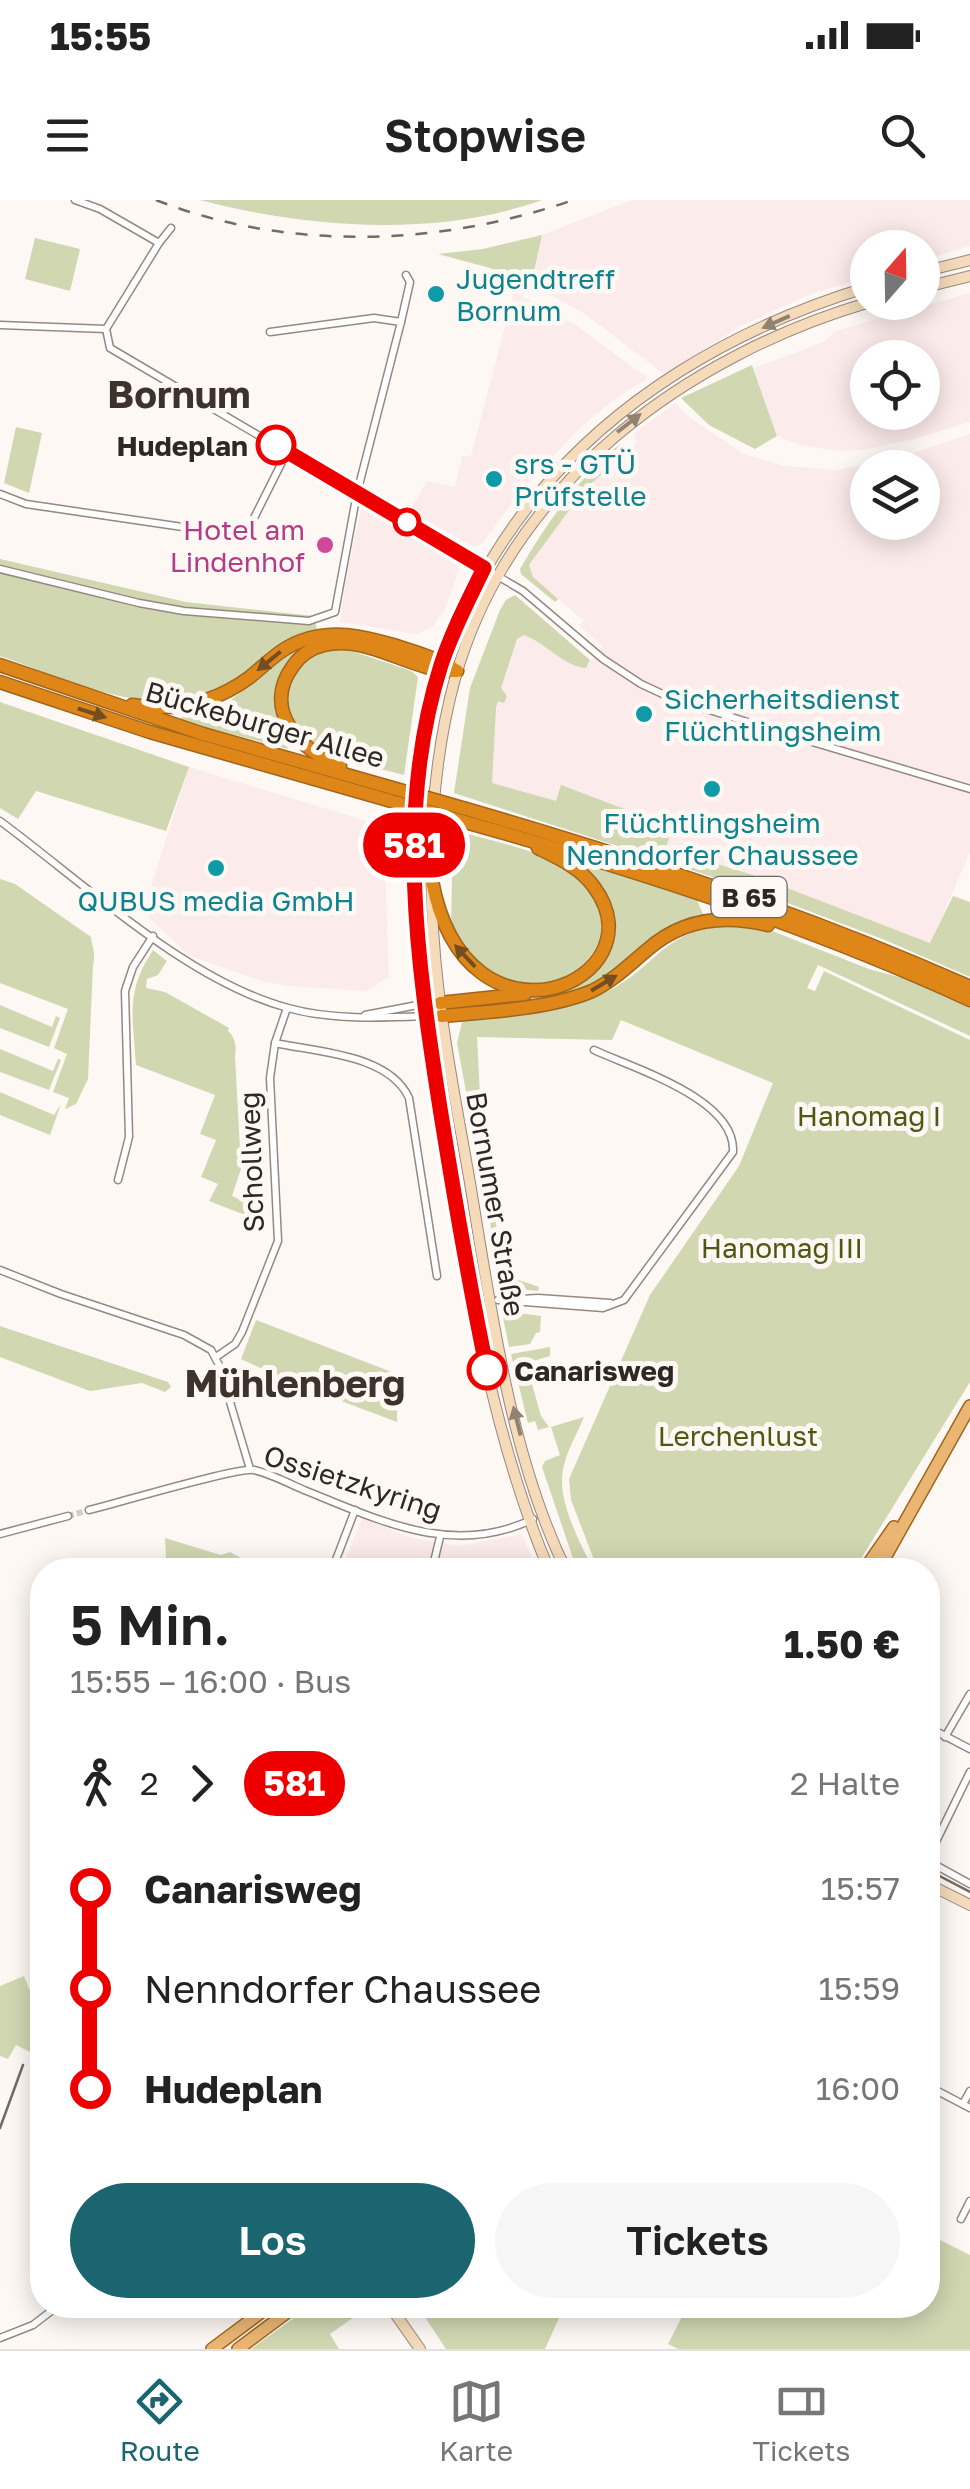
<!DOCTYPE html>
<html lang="de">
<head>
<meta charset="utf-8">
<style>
  :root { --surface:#fff; --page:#f6f6f6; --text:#222; --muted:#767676; --line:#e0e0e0; --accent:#1a6570 }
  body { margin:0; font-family:"Golos Text",sans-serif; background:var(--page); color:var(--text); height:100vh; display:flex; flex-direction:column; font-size:38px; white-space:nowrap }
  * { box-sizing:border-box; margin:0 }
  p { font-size:32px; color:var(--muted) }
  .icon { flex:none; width:55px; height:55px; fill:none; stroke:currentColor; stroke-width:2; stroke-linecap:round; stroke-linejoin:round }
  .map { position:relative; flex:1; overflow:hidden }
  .drawer { position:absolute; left:30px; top:1358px; width:910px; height:760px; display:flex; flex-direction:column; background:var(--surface); border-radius:40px; box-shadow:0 5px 25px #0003 }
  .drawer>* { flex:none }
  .badge { padding:0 20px; border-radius:32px; font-size:35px; line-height:65px }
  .needle { width:65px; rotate:20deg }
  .tools { position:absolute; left:850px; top:30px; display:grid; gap:20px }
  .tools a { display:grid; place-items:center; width:90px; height:90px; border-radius:50%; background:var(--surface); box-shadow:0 5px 25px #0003; font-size:50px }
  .map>.badge { position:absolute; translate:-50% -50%; box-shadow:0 0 0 5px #fff }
  .legs { display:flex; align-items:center; gap:15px; height:110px; padding:0 40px; font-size:32px }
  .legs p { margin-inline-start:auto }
  .overview { display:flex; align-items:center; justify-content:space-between; height:170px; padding:0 40px }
  h1 { font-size:55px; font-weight:600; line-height:75px }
  .button { display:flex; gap:20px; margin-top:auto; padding:20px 40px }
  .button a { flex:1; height:115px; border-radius:60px; background:var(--accent); color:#fff; font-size:40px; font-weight:600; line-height:115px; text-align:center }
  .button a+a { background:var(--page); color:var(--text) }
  ul { padding:0 40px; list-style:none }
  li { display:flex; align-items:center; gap:35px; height:100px; font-size:38px }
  li i { display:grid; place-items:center; width:15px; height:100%; margin:0 12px; background:currentColor }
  li i::after { content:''; width:25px; height:25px; margin:-12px; border:8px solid; border-radius:50%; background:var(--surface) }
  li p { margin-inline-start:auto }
  li:first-child i { background:linear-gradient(#0000 50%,currentColor 0) }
  li:last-child i { background:linear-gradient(currentColor 50%,#0000 0) }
  .status { display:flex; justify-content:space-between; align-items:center; height:70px; padding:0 50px; background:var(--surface); direction:ltr }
  .status svg { height:28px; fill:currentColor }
  header { display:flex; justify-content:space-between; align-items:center; height:130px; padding:0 40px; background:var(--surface); font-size:45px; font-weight:600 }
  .dock { display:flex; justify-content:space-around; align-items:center; height:140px; border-top:2px solid var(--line); background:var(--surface); font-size:28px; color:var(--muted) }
  .dock a { display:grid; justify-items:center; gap:5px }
  .dock .current { color:var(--accent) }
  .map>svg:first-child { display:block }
</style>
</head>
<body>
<div class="status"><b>15:55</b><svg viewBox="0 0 49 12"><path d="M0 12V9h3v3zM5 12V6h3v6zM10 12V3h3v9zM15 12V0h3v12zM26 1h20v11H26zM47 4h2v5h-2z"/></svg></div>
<header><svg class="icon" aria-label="menu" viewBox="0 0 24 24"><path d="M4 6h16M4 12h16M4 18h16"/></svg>Stopwise<svg class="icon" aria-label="search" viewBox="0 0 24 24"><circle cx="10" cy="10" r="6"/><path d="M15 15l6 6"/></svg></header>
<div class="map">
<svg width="970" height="2149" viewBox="0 0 970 2149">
  <rect width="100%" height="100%" fill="#fef8f4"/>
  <g fill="#fbebea" fill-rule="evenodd">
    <path d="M632 0H970V46L923 60 922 48H868L867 77 811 94 741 126 664 174 582 112 531 85 542 35Z"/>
    <path d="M514 92 574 124 648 178 612 201 579 229 522 289 482 344 472 346 410 311 427 281 455 287 462 256H471Z"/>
    <path d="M970 93V222L914 239 863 250 839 251 801 245 777 236 754 168 824 142 835 131ZM868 158H922V212H868Z"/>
    <path d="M675 203 689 217 743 254 785 266 836 270 898 258 970 234V652L931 743 756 676 474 587 503 447 523 416 586 467 602 446 579 425 584 421 533 377 529 365 584 290 637 243 633 234ZM868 268H922V322H868Z"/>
    <path d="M365 307 454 360 459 369 445 409 432 427 416 434 340 422 348 368 361 309Z"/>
    <path d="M189 567 376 624 384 643 389 777 366 791 289 786 262 781 190 756 143 712Z"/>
    <path d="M362 1318 411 1338 459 1346 522 1334 537 1370H341Z"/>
  </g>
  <g fill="#d0d7b1">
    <path d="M200 0H542C437 38 306 28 200 0Z"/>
    <path d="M542 35 531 85 490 68 438 54 483 49Z"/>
    <path d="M35 38 80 49 70 91 25 79Z"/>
    <path d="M752 165 777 236 755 249 709 225 681 198Z"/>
    <path d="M16 227 42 233 29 293 4 283Z"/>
    <path d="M620 244 627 252 584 290 529 365 533 377 558 399 555 402 521 374 520 369C548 321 577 280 620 244Z"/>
    <path d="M0 359 186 402 314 416 317 430C282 440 262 464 232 483 160 527 71 480 0 456Z"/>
    <path d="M515 395 590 460 586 468C563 466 546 443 524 435L517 439 501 488 507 496 504 503 498 501 496 507 492 583 556 601 561 585 672 627 666 648 756 676 930 743 953 696 970 702V777L885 740 756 691 454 593 470 488 500 410 506 400Z"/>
    <path d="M296 449 300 451C267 491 273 502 288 549L178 520 192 511 228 502Z"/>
    <path d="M346 449 411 471 418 477 404 575C375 567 339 562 314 545 284 524 276 471 315 453 323 449 337 450 346 449Z"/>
    <path d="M0 502 189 567 166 631 36 591 18 619 0 608Z"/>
    <path d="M453 630C491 641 536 648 569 671 657 732 548 828 480 764 469 753 460 739 451 728Z"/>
    <path d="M569 658 696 698 704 716 665 728 610 776 596 784 557 796 459 809 559 793 584 781 601 763 612 718 608 703 596 681Z"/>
    <path d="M0 679 15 684 91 737C92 747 96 752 93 765L88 879 76 904 65 909 69 898 53 892 67 854 54 848 68 809 0 783Z"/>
    <path d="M721 725 762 727 869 769 921 783 970 805V836L818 765 807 788 815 791 824 771 970 840V1182L854 1370H598L571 1300 569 1279 650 1095 739 966 773 883 621 820 612 840 477 837 482 935 504 1075 539 1087 538 1091 502 1087 457 843 462 822C508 809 556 811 601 794 651 774 659 734 721 725Z"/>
    <path d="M153 750 167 761 158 775 147 779 146 788 165 792 229 828 228 831C235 837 237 847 235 856L241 969 232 996 241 1000 243 996 249 998 251 993 262 996 263 1014 258 1020 209 1001 218 984 201 977 216 940 200 934 215 895 136 865C133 817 125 792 153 750Z"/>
    <path d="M0 805 52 827 56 816 60 818 49 847 0 828Z"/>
    <path d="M0 849 53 871 58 859 61 860 49 890 0 872Z"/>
    <path d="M0 892 54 915 61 904 50 935 0 915Z"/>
    <path d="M511 1112 541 1116 540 1132 536 1133 530 1144 509 1147 503 1117Z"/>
    <path d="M256 1120 397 1174V1222L291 1182 241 1159Z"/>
    <path d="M0 1126 168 1182 171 1187 165 1192 142 1183 90 1191 0 1157Z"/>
    <path d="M550 1147V1156L526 1163 541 1216 549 1227 538 1230 535 1221 528 1223 511 1154Z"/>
    <path d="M584 1217C577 1234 566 1252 563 1270 557 1302 580 1341 593 1370H577L542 1267 545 1261 560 1255 551 1227Z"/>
    <path d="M165 1338 221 1355 230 1352 263 1370H151V1363L166 1360Z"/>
    <path d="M24 1776 32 1796 42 1792V1852L40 1857 16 1845 8 1859 0 1856V1786Z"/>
    <path d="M928 2034 970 2055V2149H678L668 2144 688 2105H928Z"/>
    <path d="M312 2105H371L330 2134 339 2149H251Z"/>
    <path d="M417 2105H565L545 2149H446Z"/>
  </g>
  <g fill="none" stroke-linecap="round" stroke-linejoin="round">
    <path stroke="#d4cecb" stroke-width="6" stroke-dasharray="6 3" stroke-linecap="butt" d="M68 1316 89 1310"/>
    <defs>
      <g id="street">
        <path d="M75 0 100 9 159 43"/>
        <path d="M401 122 410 82 406 75"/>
        <path d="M0 125 106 129"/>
        <path d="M106 129 110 148 523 391 603 459 641 484 669 497 769 529 970 589"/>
        <path d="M106 129 159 43 171 28"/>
        <path d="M0 294 26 304 237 335 245 333 250 326 287 252"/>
        <path d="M0 369 139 403 184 411 309 421 335 412 357 293 401 122 374 118 270 132"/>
        <path d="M0 621C84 683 187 781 288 808 331 820 380 818 425 816"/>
        <path d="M365 815 423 804"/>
        <path d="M275 843C316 852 389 854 409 898L437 1076"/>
        <path d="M118 980 129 937 125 791 133 767 153 736"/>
        <path d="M0 1070 61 1094 184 1135 211 1150 219 1165 250 1269"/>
        <path d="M498 1100 603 1108 624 1100 733 952C736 899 635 869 594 850"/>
        <path d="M503 1100 538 1098 610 1103"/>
        <path d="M216 1157 235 1144 242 1132 278 1041 270 878 275 843 287 808"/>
        <path d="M89 1310C115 1304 237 1267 254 1270 271 1274 288 1283 304 1290 379 1320 453 1358 533 1319"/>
        <path d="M0 1334 68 1316"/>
        <path d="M332 1370 355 1310"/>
        <path d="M432 1370 440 1337"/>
        <path d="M928 1527 970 1549"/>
        <path d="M945 1537 970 1494"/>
        <path d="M928 1658 970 1572"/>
        <path d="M928 1661 970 1684"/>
        <path d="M928 1886 970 1908"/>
        <path d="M963 1904 970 1891"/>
        <path d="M961 2019 970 2001"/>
        <path d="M0 2138 33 2125 59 2105"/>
      </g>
      <g id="secondary">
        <path d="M922 72 970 60"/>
        <path d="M922 88 970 76"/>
        <path d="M549 1370C493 1237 469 1091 447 949 432 856 415 764 413 670 408 372 591 171 868 87"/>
        <path d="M566 1370C510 1256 491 1108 470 983 454 891 435 800 432 707 429 629 435 550 456 475 512 283 686 156 870 102"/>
        <path d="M928 1684 970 1705"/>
        <path d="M389 2105 420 2149"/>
      </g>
      <g id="primary">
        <path d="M864 1370 894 1327"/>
        <path d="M878 1370 970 1206"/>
        <path d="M212 2149 271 2105"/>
        <path d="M238 2149 297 2105"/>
      </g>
      <g id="highway">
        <path d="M0 465 203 534 396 589"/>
        <path d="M0 482 150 532 395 602"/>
        <path d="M132 505C175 512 215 503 250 477 266 464 281 448 301 441 332 429 362 436 393 445 415 452 437 458 457 471"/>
        <path d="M340 566C300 551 261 509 293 466 300 456 311 448 324 445 370 434 412 473 457 471"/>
        <path d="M466 609C638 659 806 714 970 787"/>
        <path d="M465 622C637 670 807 725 970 800"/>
        <path d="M432 681C467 866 663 780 594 687 581 668 558 658 538 648"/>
        <path d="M440 803 525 794"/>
        <path d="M441 816C486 812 550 809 592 791 613 781 629 765 647 750 682 719 724 714 768 725"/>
      </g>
    </defs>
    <use href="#street" stroke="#968880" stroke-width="9"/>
    <use href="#secondary" stroke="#968880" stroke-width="12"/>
    <use href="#primary" stroke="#a0651d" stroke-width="14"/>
    <use href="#highway" stroke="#a0651d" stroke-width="15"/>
    <use href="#street" stroke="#fff" stroke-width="6"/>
    <use href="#secondary" stroke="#f5dbba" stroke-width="10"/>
    <use href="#primary" stroke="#ebb674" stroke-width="11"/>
    <use href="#highway" stroke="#de8618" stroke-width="12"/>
    <g stroke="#726c69" stroke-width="2.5">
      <path d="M928 1670 970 1692"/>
      <path d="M0 1928 23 1865"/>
    </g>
    <path stroke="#726c69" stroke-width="2.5" stroke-dasharray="12 12" stroke-linecap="butt" d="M156 0C288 52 441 46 573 0"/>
    <defs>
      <g id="highway-bridge">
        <path d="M396 589 466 609"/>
        <path d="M395 602 465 622"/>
      </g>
    </defs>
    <use href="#highway-bridge" stroke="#a0651d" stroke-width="15" stroke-linecap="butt"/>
    <use href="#highway-bridge" stroke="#de8618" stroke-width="12"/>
  </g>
  <defs><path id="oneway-solid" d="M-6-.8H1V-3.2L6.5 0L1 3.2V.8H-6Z" transform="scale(2.5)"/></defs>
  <g fill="#928270">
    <use href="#oneway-solid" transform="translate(776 122) rotate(156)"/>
    <use href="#oneway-solid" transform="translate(629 223) rotate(-38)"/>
    <use href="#oneway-solid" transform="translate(517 1221) rotate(-104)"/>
  </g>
  <g fill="#744e20">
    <use href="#oneway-solid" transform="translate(269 461) rotate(141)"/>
    <use href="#oneway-solid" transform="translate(92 513) rotate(18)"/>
    <use href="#oneway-solid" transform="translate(465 756) rotate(-133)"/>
    <use href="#oneway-solid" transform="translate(604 783) rotate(-31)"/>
  </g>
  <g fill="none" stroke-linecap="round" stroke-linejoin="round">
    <defs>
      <path id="line-1" d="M276 245 484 368C469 399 452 431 441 465 395 609 417 762 440 908 454 996 469 1083 487 1170"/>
    </defs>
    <use href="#line-1" stroke="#fff" stroke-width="22"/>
    <use href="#line-1" stroke="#e00" stroke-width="15"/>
  </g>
  <g fill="#0f9aa8" stroke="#fef8f4" stroke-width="4">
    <circle cx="436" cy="94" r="10"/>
    <circle cx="494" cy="279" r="10"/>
    <circle cx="644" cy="514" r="10"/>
    <circle cx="712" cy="589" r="10"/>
    <circle cx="216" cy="668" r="10"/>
  </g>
  <g fill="#fff" stroke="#e00" stroke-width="5">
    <circle cx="276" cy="245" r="18"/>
    <circle cx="407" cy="322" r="12"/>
    <circle cx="487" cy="1170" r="18"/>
  </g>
  <circle fill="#d1479c" stroke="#fef8f4" stroke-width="4" cx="325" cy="345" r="10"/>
  <g text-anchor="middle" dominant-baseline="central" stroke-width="10" stroke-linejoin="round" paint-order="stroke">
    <rect fill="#fef8f4" stroke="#6c6663" stroke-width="2.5" x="711.5" y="677" width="75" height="40" rx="8"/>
    <g font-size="25" font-weight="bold" fill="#2e2825">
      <text x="749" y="697">B 65</text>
    </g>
    <g font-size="28" fill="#0d838f" stroke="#fef8f4" text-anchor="start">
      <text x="456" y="78">Jugendtreff<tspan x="456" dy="32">Bornum</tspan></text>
      <text x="514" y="263">srs - GTÜ<tspan x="514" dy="32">Prüfstelle</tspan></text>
      <text x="664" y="498">Sicherheitsdienst<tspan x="664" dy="32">Flüchtlingsheim</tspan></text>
      <text x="712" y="622" text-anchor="middle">Flüchtlingsheim<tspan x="712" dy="32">Nenndorfer Chaussee</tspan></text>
      <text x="216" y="700" text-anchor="middle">QUBUS media GmbH</text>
    </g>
    <g font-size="28" font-weight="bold" fill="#2e2825" stroke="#fef8f4" text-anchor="end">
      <text x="248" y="245">Hudeplan</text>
      <text x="514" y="1170" text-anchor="start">Canarisweg</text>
    </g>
    <g font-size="28" fill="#b23c85" stroke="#fef8f4" text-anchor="end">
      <text x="305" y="329">Hotel am<tspan x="305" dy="32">Lindenhof</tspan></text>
    </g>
    <g font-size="28" fill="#2e2825" stroke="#fef8f4">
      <text transform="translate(265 524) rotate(16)">Bückeburger Allee</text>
      <text transform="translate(251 962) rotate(-92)">Schollweg</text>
      <text transform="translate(496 1004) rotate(80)">Bornumer Straße</text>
      <text transform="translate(353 1282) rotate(18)">Ossietzkyring</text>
    </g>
    <g font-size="28" fill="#4f5812" stroke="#fef8f4">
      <text x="869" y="915">Hanomag I</text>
      <text x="782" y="1047">Hanomag III</text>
      <text x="738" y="1235">Lerchenlust</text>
    </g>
    <g font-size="38" font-weight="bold" fill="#3e322c" stroke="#fef8f4">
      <text x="179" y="193">Bornum</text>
      <text x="295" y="1182">Mühlenberg</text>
    </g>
  </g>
</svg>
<div class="tools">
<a><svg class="needle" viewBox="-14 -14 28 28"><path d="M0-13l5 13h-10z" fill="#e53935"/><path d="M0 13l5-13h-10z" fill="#767676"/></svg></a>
<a><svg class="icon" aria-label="locate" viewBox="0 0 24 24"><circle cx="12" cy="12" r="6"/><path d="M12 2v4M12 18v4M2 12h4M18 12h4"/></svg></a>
<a><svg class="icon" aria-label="layers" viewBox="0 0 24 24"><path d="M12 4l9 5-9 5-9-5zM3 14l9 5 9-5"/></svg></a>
</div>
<b class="badge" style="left:414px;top:645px;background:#e00;color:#fff">581</b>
<section class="drawer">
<div class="overview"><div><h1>5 Min.</h1><p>15:55 – 16:00 · Bus</p></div><b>1.50 €</b></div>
<div class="legs"><svg class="icon" aria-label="walk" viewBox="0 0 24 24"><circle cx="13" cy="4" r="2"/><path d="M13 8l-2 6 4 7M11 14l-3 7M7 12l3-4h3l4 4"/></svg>2<svg class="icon" aria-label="forward" viewBox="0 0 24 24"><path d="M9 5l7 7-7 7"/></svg><b class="badge" style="background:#e00;color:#fff">581</b><p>2 Halte</p></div>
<ul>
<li><i style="color:#e00"></i><b>Canarisweg</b><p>15:57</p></li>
<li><i style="color:#e00"></i><span>Nenndorfer Chaussee</span><p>15:59</p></li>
<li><i style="color:#e00"></i><b>Hudeplan</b><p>16:00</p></li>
</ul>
<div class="button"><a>Los</a><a>Tickets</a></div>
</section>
</div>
<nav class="dock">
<a class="current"><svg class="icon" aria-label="directions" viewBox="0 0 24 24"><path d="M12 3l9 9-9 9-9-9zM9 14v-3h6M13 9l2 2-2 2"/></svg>Route</a>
<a><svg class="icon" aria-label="map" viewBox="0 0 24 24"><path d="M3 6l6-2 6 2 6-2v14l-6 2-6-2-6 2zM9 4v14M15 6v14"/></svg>Karte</a>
<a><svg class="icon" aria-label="tickets" viewBox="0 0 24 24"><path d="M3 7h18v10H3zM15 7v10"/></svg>Tickets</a>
</nav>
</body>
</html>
